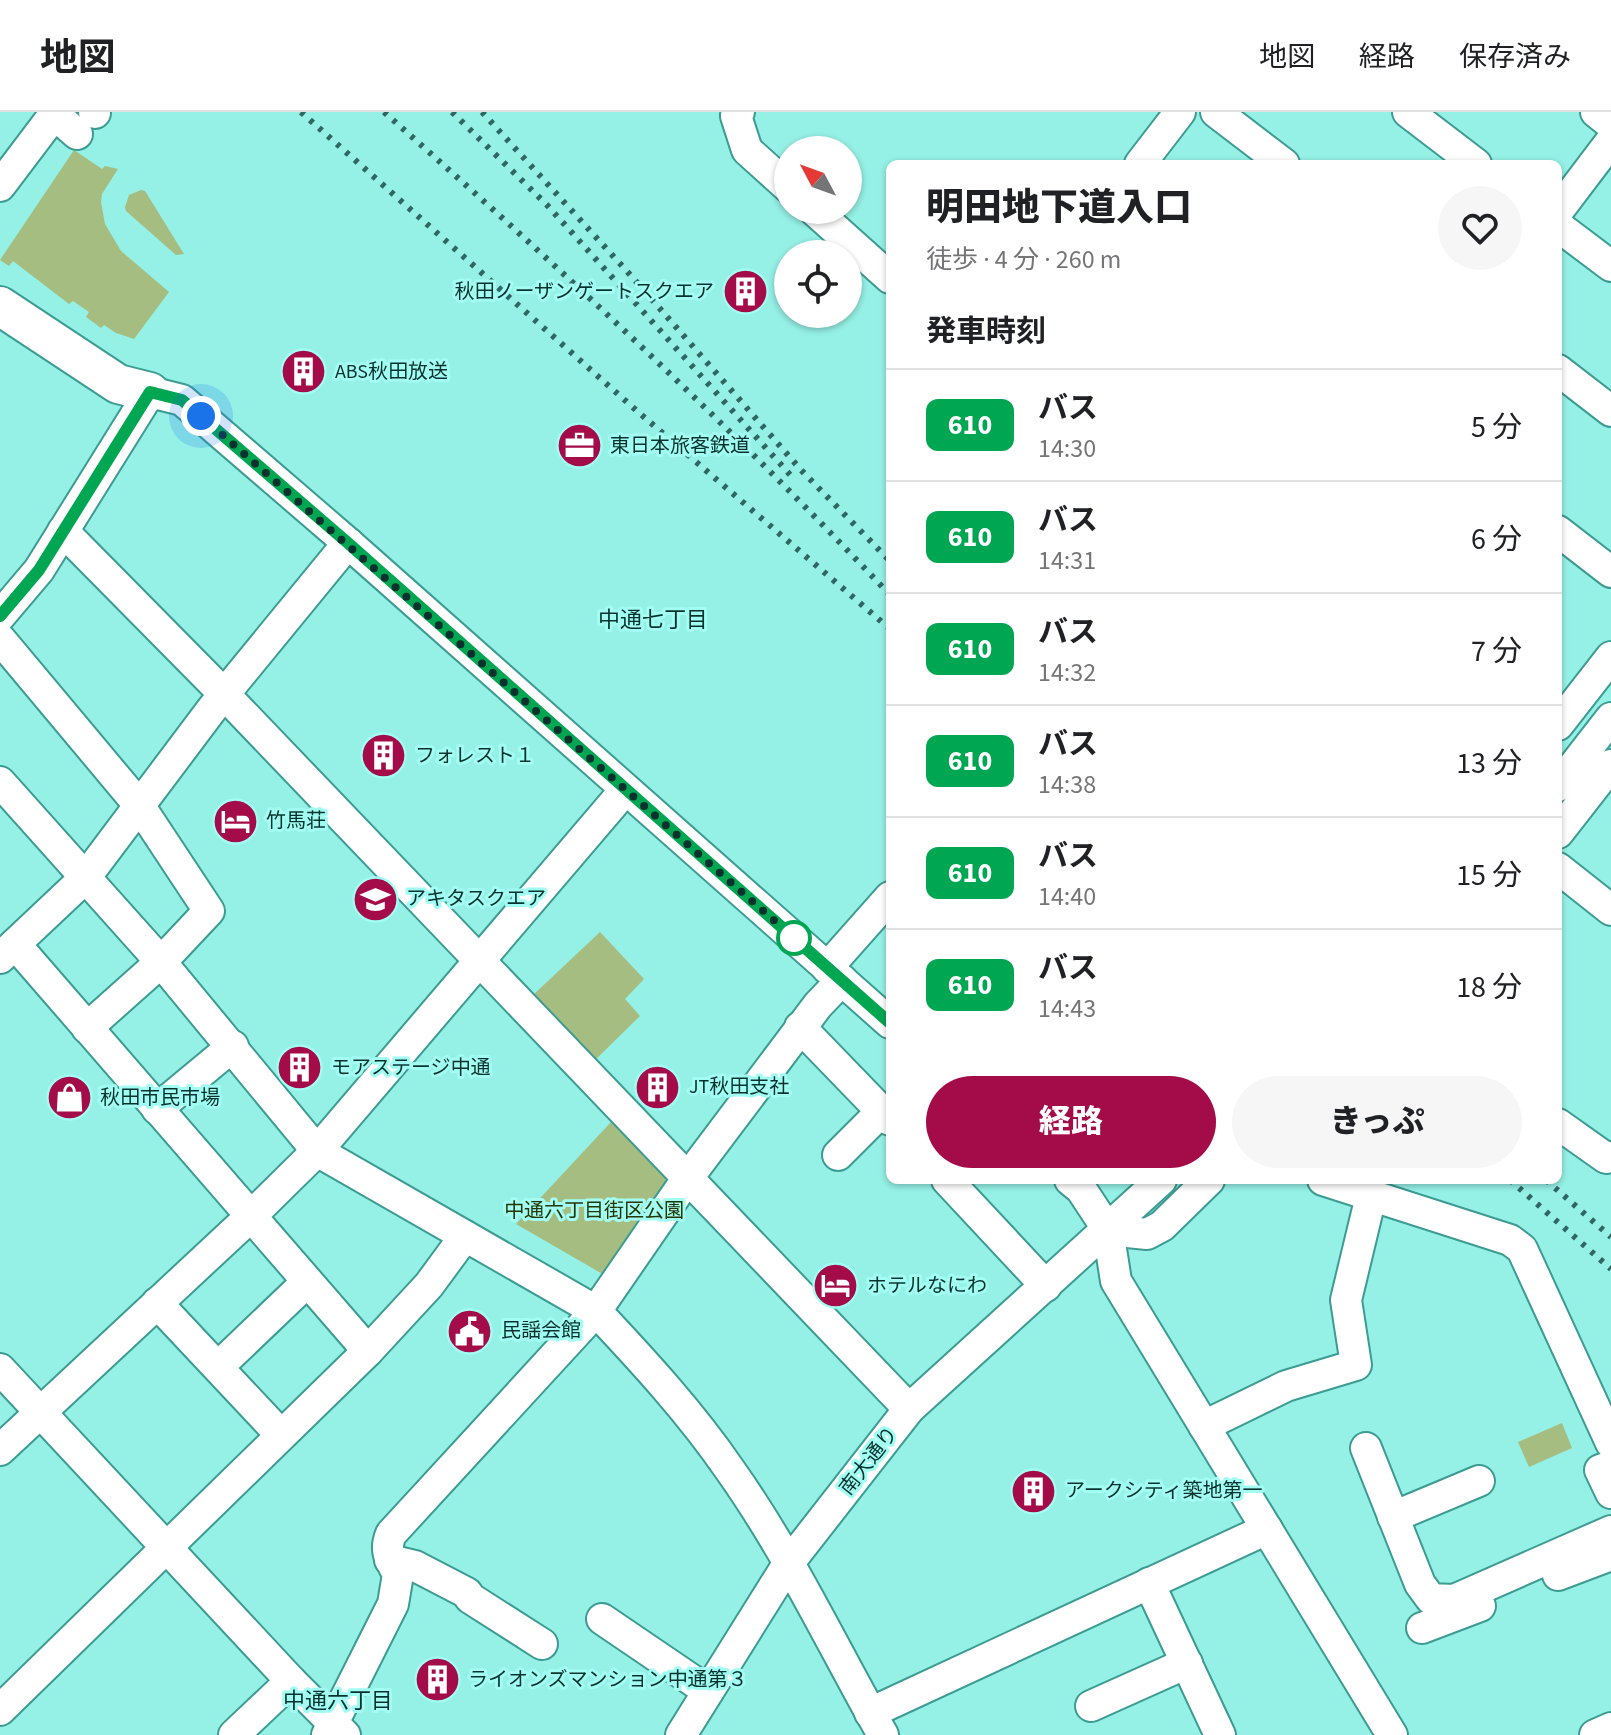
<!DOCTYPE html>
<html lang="ja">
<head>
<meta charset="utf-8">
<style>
  :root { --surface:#fff; --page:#f6f6f6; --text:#202124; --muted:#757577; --line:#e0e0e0; --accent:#a30c49 }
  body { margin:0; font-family:"Source Sans 3","Noto Sans JP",sans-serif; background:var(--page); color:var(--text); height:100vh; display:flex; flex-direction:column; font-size:30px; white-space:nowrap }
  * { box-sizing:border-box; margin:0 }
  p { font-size:26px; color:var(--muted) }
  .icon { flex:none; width:44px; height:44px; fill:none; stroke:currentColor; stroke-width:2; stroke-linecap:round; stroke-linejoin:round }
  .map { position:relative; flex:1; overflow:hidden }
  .details { position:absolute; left:886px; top:48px; width:676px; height:1024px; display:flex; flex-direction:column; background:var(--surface); border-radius:12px; box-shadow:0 2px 6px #0004 }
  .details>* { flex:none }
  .badge { padding:0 16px; border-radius:12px; font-size:28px; line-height:52px }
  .needle { width:52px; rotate:311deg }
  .fabs { position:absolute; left:774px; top:24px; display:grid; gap:16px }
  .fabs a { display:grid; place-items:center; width:88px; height:88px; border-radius:50%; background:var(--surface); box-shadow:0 2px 6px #0004; font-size:40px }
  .you { position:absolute; width:40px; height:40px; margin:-20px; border:6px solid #fff; border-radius:50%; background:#1a73e8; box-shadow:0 0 0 12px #1a73e833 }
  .map>.badge { position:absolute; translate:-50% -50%; box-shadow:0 0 0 4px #fff }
  h2 { padding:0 40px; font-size:30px; line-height:72px }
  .round { display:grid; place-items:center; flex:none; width:84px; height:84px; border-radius:42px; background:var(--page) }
  .headline { display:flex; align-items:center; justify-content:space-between; height:136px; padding:0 40px }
  h1 { font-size:38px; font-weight:800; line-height:60px }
  .button { display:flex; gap:16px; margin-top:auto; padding:16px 40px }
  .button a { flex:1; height:92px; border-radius:48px; background:var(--accent); color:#fff; font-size:32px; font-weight:800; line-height:92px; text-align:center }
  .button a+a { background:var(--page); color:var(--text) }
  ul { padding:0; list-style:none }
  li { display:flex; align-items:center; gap:24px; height:112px; padding:0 40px; border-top:2px solid var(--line) }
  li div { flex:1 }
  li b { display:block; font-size:30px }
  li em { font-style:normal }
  li .badge { min-width:88px; font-weight:700; text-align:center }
  header { display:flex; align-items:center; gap:48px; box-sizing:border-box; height:112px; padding:0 40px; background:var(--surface); border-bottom:2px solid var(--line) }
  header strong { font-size:38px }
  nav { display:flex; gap:44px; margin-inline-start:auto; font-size:28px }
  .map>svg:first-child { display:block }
</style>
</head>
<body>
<header>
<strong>地図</strong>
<nav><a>地図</a><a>経路</a><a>保存済み</a></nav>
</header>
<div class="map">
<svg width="1611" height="1623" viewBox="0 0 1611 1623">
  <rect width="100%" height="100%" fill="#95f0e6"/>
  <g fill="#a5bd81">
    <path d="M74 38 102 57 105 54 118 57 102 82 101 90 105 112 121 139 169 180 134 227 116 221 104 213 101 216 86 205 89 200 73 189 69 192 13 149 9 154 0 148Z"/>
    <path d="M141 78 145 79 184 142 176 143 126 99 125 95 129 83Z"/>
    <path d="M600 820 644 867 625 887 640 904 592 951 531 885Z"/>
    <path d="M611 1010 665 1064 666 1080 606 1164 516 1112Z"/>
    <path d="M1562 1311 1572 1336 1529 1355 1518 1330Z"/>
  </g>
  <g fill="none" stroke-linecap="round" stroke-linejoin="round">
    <defs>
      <g id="minor">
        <path d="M94 0 95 1"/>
        <path d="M739 0 736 4 747 38 788 75"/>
        <path d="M1216 0 1284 52"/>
        <path d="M1408 0 1476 52"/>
        <path d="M1596 0 1611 12"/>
        <path d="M54 2 77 22"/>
        <path d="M1140 52 1180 0"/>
        <path d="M0 74 56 0"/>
        <path d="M814 98 890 166"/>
        <path d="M1558 99 1611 29"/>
        <path d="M1558 114 1611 154"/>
        <path d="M1558 258 1611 299"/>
        <path d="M63 419 225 583 909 1297"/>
        <path d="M1558 419 1611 460"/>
        <path d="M0 504 39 458 150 280 182 288 348 431 890 911"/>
        <path d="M0 527 139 693 209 799 161 850 87 916"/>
        <path d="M1558 613 1611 545"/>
        <path d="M0 670 161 850 317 1039 596 1199C643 1249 691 1301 730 1358 789 1441 833 1535 883 1623"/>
        <path d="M1558 674 1611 606"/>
        <path d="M1558 721 1611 653"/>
        <path d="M1558 756 1611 798"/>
        <path d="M15 832 368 1239"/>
        <path d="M0 846 85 766 212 597 348 431"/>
        <path d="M827 856 890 785"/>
        <path d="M800 915 890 1008"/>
        <path d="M157 997 233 934"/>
        <path d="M1558 1012 1606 1046 1611 1045"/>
        <path d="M838 1043 882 999"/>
        <path d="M947 1068 1046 1174"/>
        <path d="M1070 1068 1081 1077 1108 1118 1116 1169 1392 1623"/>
        <path d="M1323 1068 1510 1128 1522 1137 1611 1331"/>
        <path d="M1108 1118 1147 1122 1162 1114 1209 1068"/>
        <path d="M157 1191 281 1323"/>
        <path d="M218 1255 307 1170"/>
        <path d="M0 1257 291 1569 345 1623"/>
        <path d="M1204 1314 1286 1274 1356 1253 1346 1188 1371 1084"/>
        <path d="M1366 1336 1420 1472 1431 1487 1454 1488 1611 1419"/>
        <path d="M0 1338 250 1105 317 1039 625 678"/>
        <path d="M1611 1354 1600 1358 1611 1381"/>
        <path d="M1393 1405 1479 1369"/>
        <path d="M390 1448 415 1454 467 1481 470 1486 542 1532"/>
        <path d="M1558 1463 1611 1443"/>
        <path d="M1149 1471 1220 1623"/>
        <path d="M602 1507 708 1579"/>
        <path d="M1422 1516 1480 1494"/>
        <path d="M1091 1594 1187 1551"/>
        <path d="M0 1598 368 1239 429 1173 465 1124"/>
        <path d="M870 1601 1267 1417"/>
        <path d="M234 1623 291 1569"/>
        <path d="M327 1623 393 1492 398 1462C390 1448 384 1438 391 1422L596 1199 687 1067 818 893 842 868"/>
        <path d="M681 1623 788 1452 909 1297 1161 1068"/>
        <path d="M1595 1623 1611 1616"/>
      </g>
      <path id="major" d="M0 194 118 272 150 280"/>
    </defs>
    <use href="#minor" stroke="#3c9b92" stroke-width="34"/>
    <use href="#major" stroke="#3c9b92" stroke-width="42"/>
    <use href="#minor" stroke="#fff" stroke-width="30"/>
    <use href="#major" stroke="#fff" stroke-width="38"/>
    <g stroke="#306661" stroke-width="6" stroke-dasharray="4 8" stroke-linecap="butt">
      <path d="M301 0 637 299 890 517"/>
      <path d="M384 0C559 155 730 313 890 483"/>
      <path d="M452 0 547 93 793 366"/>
      <path d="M482 0 634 167 801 358 890 449"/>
      <path d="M1510 1068 1611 1157"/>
      <path d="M1546 1068 1611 1125"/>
    </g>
  </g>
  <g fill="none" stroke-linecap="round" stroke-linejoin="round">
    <defs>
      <path id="line" d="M0 504 39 458 150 280 182 288 348 431 890 911"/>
    </defs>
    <use href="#line" stroke="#fff" stroke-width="18"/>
    <use href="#line" stroke="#00a651" stroke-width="12"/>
    <path stroke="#09322e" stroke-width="8" stroke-dasharray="0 14.4" d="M201 304 794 826"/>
  </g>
  <defs>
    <symbol id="building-disc" viewBox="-11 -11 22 22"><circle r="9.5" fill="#a30c49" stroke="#a2fef3"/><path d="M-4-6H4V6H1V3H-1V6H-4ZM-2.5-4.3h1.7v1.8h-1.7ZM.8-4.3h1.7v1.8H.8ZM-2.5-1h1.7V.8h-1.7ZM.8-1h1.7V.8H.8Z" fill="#fff"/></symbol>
    <symbol id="office-disc" viewBox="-11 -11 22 22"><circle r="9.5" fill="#a30c49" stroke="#a2fef3"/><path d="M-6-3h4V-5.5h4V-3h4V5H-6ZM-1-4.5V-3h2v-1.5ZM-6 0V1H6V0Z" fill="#fff"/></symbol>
    <symbol id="hotel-disc" viewBox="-11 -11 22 22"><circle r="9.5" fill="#a30c49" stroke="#a2fef3"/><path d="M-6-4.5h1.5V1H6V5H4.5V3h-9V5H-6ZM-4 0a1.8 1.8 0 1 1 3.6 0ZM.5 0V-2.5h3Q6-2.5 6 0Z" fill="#fff"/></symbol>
    <symbol id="school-disc" viewBox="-11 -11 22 22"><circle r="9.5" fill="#a30c49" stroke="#a2fef3"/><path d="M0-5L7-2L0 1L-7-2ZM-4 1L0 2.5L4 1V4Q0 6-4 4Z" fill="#fff"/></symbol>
    <symbol id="shop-disc" viewBox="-11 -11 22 22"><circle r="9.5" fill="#a30c49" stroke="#a2fef3"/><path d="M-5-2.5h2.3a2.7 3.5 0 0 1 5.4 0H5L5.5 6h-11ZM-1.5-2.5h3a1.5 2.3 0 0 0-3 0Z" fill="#fff"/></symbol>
    <symbol id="civic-disc" viewBox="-11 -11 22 22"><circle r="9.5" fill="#a30c49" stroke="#a2fef3"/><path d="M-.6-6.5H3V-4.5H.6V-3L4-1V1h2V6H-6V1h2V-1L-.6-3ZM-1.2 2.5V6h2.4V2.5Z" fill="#fff"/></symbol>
  </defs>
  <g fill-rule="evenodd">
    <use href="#building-disc" x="720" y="154" width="51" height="51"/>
    <use href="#building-disc" x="278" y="234" width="51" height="51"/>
    <use href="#office-disc" x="554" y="308" width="51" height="51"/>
    <use href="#building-disc" x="358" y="618" width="51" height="51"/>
    <use href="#hotel-disc" x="210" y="684" width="51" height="51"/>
    <use href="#school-disc" x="350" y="762" width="51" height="51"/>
    <use href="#building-disc" x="274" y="930" width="51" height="51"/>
    <use href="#building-disc" x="632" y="950" width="51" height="51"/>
    <use href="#shop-disc" x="44" y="960" width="51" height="51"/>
    <use href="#hotel-disc" x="810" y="1148" width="51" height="51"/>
    <use href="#civic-disc" x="444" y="1194" width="51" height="51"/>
    <use href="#building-disc" x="1008" y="1354" width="51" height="51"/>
    <use href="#building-disc" x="412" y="1542" width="51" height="51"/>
  </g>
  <circle fill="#fff" stroke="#00a651" stroke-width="4" cx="794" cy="826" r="16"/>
  <g text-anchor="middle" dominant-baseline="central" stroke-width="6" stroke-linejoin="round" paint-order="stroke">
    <g font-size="20" fill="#09322e" stroke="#a2fef3" text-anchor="start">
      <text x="714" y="180" text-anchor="end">秋田ノーザンゲートスクエア</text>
      <text x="335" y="260">ABS秋田放送</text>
      <text x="610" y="334">東日本旅客鉄道</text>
      <text x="415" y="644">フォレスト１</text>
      <text x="266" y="709">竹馬荘</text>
      <text x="406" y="787">アキタスクエア</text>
      <text x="331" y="956">モアステージ中通</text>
      <text x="689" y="975">JT秋田支社</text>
      <text x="100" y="986">秋田市民市場</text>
      <text x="867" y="1174">ホテルなにわ</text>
      <text x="501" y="1219">民謡会館</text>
      <text x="1065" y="1379">アークシティ築地第一</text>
      <text x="468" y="1568">ライオンズマンション中通第３</text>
    </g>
    <g font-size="20" fill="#263504" stroke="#a2fef3">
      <text x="594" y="1099">中通六丁目街区公園</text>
    </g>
    <g font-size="20" fill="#09322e" stroke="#a2fef3">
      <text transform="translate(869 1349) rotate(-52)">南大通り</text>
    </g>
    <g font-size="22" fill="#09322e" stroke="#a2fef3">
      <text x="653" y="508">中通七丁目</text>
      <text x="338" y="1589">中通六丁目</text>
    </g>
  </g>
</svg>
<div class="fabs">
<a><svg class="needle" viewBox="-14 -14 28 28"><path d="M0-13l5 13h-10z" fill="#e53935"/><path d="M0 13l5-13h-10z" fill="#757577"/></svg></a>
<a><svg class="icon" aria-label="locate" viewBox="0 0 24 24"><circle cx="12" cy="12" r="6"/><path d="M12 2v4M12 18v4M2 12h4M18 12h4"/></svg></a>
</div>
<div class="you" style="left:201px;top:304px"></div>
<section class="details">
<div class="headline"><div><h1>明田地下道入口</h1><p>徒歩 · 4 分 · 260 m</p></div><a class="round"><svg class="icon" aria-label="heart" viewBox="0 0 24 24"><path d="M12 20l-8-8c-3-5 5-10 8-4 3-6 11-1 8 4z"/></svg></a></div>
<h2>発車時刻</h2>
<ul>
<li><span class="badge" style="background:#00a651;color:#fff">610</span><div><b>バス</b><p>14:30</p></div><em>5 分</em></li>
<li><span class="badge" style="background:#00a651;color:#fff">610</span><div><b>バス</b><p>14:31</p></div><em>6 分</em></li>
<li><span class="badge" style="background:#00a651;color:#fff">610</span><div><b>バス</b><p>14:32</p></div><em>7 分</em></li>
<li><span class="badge" style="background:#00a651;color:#fff">610</span><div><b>バス</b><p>14:38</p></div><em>13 分</em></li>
<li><span class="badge" style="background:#00a651;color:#fff">610</span><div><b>バス</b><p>14:40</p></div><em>15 分</em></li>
<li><span class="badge" style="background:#00a651;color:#fff">610</span><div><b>バス</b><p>14:43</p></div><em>18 分</em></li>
</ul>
<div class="button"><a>経路</a><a>きっぷ</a></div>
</section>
</div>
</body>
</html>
